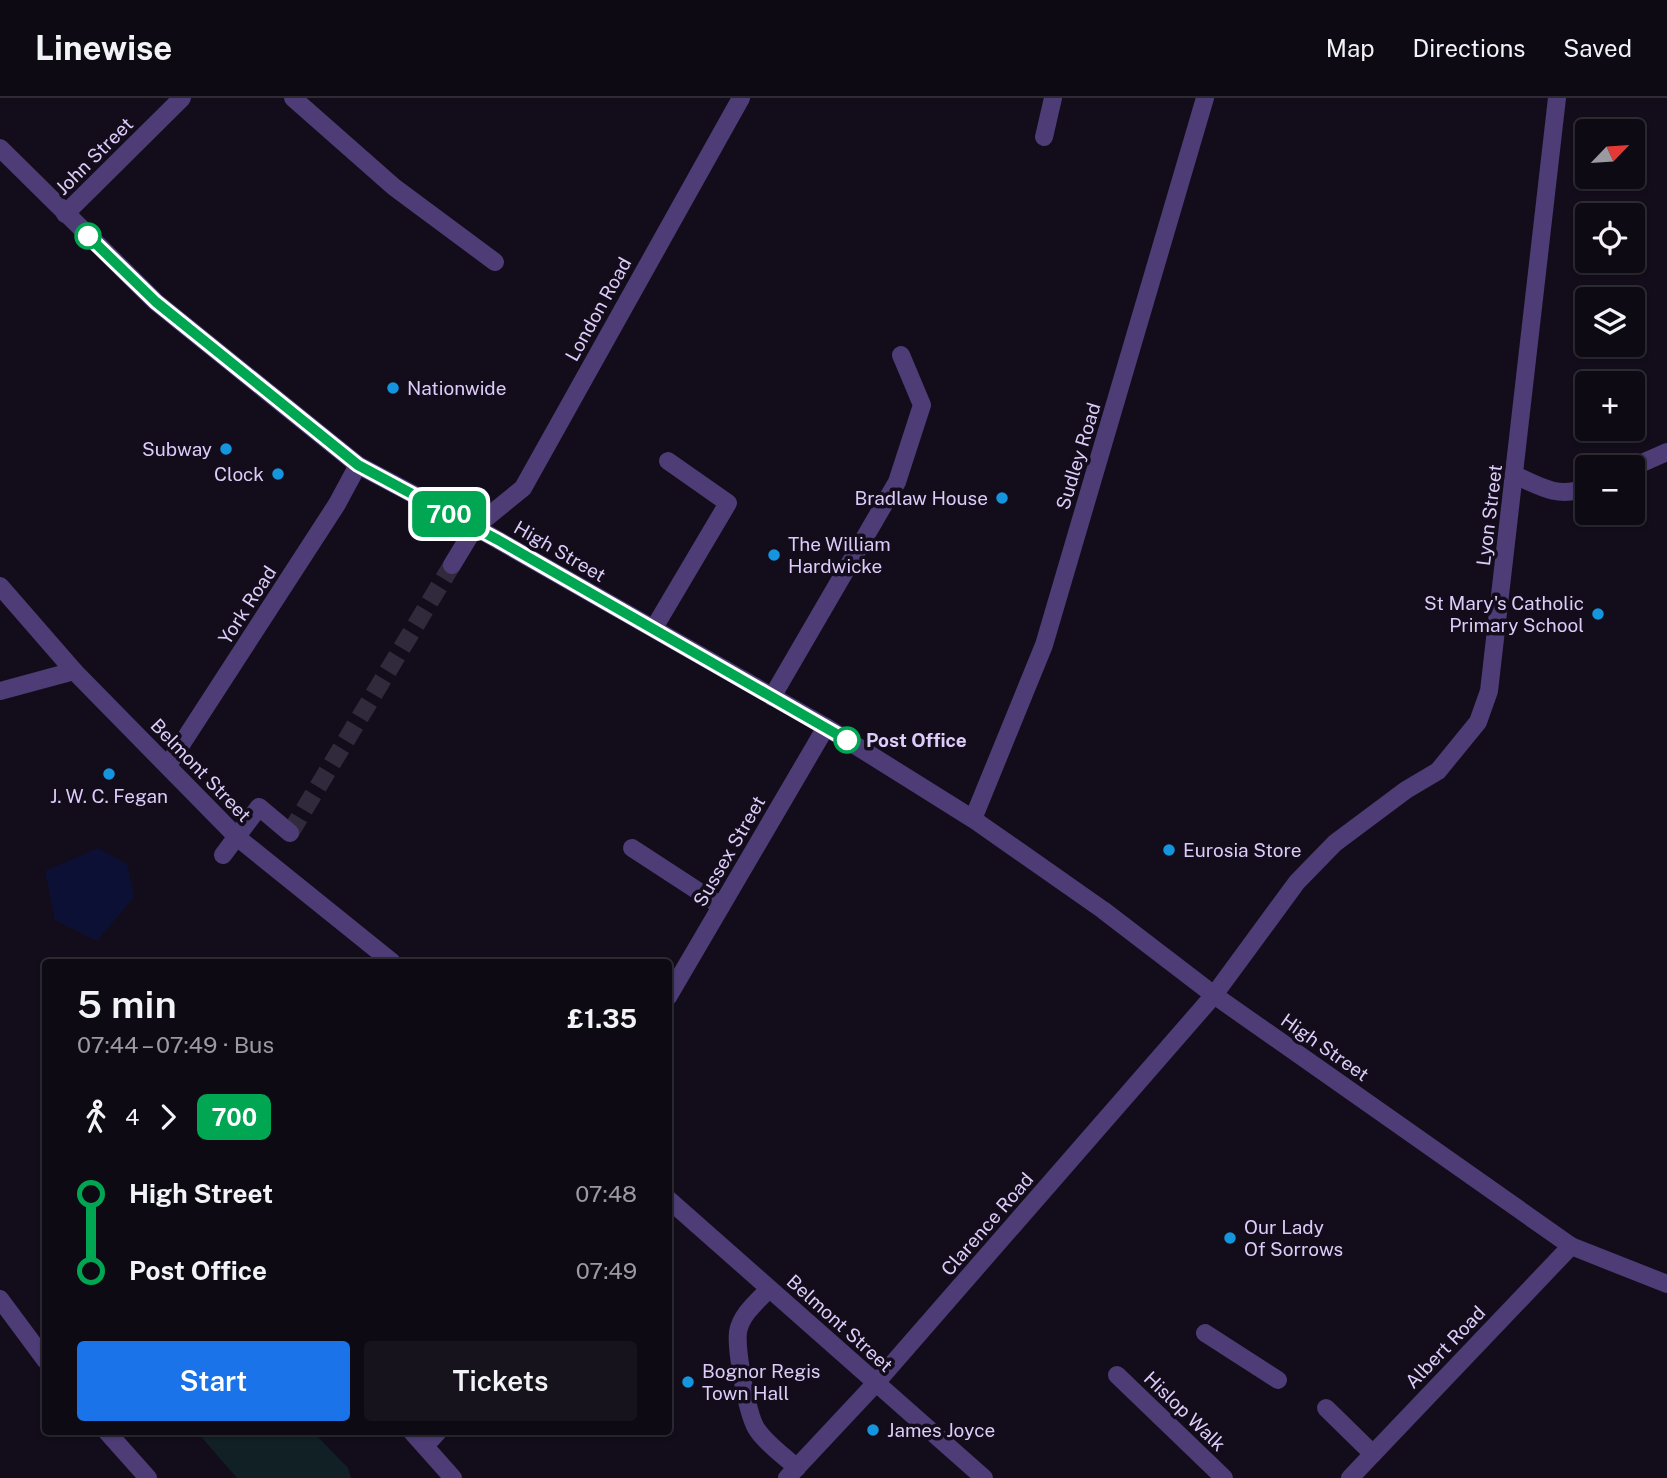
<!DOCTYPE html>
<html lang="en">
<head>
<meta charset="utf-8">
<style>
  :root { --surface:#0e0a14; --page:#17131d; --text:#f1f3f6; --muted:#9b9aa0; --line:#2e2b34; --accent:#1a73e8 }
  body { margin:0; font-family:"Public Sans",sans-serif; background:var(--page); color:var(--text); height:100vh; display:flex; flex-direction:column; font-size:26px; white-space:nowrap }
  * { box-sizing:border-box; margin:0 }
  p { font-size:23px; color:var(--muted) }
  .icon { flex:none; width:38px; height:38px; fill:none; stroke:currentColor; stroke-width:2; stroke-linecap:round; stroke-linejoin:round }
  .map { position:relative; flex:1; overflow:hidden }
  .drawer { position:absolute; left:42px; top:861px; width:630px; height:476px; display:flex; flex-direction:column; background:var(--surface); border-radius:7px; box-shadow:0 2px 5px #0004,0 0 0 2px var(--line) }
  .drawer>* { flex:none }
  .badge { padding:0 14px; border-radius:10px; font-size:24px; line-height:46px }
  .needle { width:46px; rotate:65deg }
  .buttons { position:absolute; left:1575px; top:21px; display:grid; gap:14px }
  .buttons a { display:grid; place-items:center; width:70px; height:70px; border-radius:7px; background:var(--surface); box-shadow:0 2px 5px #0004,0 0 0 2px var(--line); font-size:35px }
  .map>.badge { position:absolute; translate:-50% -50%; box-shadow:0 0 0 4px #fff }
  .legs { display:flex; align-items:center; gap:10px; height:77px; padding:0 35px; font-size:23px }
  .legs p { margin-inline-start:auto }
  .overview { display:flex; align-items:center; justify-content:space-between; height:119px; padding:0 35px }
  h1 { font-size:38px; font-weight:600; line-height:52px }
  .cta { display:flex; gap:14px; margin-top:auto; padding:14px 35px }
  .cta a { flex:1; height:80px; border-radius:7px; background:var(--accent); color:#fff; font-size:28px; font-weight:600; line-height:80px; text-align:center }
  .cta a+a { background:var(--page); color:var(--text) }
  ul { padding:0 35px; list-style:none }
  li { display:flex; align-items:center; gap:24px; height:77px; font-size:26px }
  li i { display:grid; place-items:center; width:10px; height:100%; margin:0 9px; background:currentColor }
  li i::after { content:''; width:18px; height:18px; margin:-9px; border:5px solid; border-radius:50%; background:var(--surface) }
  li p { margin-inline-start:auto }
  li:first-child i { background:linear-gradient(#0000 50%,currentColor 0) }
  li:last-child i { background:linear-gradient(currentColor 50%,#0000 0) }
  header { display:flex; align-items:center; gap:42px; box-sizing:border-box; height:98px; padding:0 35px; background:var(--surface); border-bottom:2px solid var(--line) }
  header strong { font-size:33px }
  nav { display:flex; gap:38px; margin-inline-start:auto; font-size:24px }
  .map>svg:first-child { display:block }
</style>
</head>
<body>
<header>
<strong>Linewise</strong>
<nav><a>Map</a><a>Directions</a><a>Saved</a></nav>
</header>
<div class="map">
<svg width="1667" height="1380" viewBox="0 0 1667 1380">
  <rect width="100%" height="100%" fill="#130d1b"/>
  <path fill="#102025" d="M202 1334H313L348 1370 351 1380H237L203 1341Z"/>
  <path fill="#0c1035" d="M98 750 127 766 134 799 97 843 55 822 45 773Z"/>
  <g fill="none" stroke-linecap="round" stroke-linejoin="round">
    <path stroke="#312a3c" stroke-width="18" stroke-dasharray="18 9" stroke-linecap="butt" d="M290 735 452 467"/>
    <g stroke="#4d3c76" stroke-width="18">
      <path d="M293 0 394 89 495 164"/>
      <path d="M1044 39 1053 0"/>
      <path d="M0 50 156 204 358 367 475 429 826 629 973 721 1103 812 1214 897 1571 1148 1667 1186"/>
      <path d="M65 116 182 0"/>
      <path d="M1633 369 1667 354"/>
      <path d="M1515 377C1540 389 1560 401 1587 389"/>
      <path d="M452 467 475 429 523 390 741 0"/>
      <path d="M0 488 74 573 238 740 392 864"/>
      <path d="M654 530 728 405 668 363"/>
      <path d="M0 593 74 573"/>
      <path d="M772 599 897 384 922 307 901 257"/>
      <path d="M168 667 337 406 358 367"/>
      <path d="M973 721 1044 547 1205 0"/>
      <path d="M632 750 721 808"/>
      <path d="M223 757 259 709 290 735"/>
      <path d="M668 899 826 629"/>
      <path d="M668 1101 984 1380"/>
      <path d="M769 1191C758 1203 741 1216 738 1234 736 1251 747 1319 758 1333 768 1347 784 1358 797 1370"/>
      <path d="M0 1201 46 1263"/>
      <path d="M1205 1235 1278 1282"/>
      <path d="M1117 1277 1224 1380"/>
      <path d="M1326 1310 1373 1356"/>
      <path d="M107 1334 148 1380"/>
      <path d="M412 1334 453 1380"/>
      <path d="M425 1348 438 1334"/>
      <path d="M787 1380 875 1286 1214 897 1297 784 1335 745 1406 692 1438 673 1478 624 1489 593 1557 0"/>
      <path d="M1350 1380 1571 1148"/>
    </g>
  </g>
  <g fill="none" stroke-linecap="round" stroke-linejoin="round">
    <defs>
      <path id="line-1" d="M88 138 156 204 358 367 498 442 847 642"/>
    </defs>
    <use href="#line-1" stroke="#fff" stroke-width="16"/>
    <use href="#line-1" stroke="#00a651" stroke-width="10"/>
  </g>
  <g fill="#fff" stroke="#00a651" stroke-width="3.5">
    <circle cx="88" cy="138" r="12"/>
    <circle cx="847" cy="642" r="12"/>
  </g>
  <g fill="#1495de" stroke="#130d1b" stroke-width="2.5">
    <circle cx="393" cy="290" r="7"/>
    <circle cx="226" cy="351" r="7"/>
    <circle cx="278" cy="376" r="7"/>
    <circle cx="1002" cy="400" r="7"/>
    <circle cx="774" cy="457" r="7"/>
    <circle cx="1598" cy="516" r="7"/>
    <circle cx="109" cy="676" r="7"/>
    <circle cx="1169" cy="752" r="7"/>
    <circle cx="1230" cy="1140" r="7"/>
    <circle cx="688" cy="1284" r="7"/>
    <circle cx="873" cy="1332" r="7"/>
  </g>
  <g text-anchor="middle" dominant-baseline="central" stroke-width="7" stroke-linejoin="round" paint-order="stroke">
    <g font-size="19" fill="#ddccfa" stroke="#130d1b">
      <text transform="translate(94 58) rotate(-45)">John Street</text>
      <text transform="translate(598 211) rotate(-61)">London Road</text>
      <text transform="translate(1078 358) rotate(-73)">Sudley Road</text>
      <text transform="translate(1489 417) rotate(-83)">Lyon Street</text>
      <text transform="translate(560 453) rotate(30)">High Street</text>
      <text transform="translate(247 507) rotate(-57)">York Road</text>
      <text transform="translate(201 672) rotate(46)">Belmont Street</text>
      <text transform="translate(729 753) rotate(-60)">Sussex Street</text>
      <text transform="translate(1325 949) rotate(35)">High Street</text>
      <text transform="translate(987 1126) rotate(-49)">Clarence Road</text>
      <text transform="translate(840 1225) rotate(42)">Belmont Street</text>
      <text transform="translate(1445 1249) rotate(-46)">Albert Road</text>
      <text transform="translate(1185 1313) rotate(44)">Hislop Walk</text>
    </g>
    <g font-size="19" fill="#ddccfa" stroke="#130d1b" text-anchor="start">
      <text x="407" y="290">Nationwide</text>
      <text x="212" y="351" text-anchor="end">Subway</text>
      <text x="264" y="376" text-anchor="end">Clock</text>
      <text x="988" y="400" text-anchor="end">Bradlaw House</text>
      <text x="788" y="446">The William<tspan x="788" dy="22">Hardwicke</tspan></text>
      <text x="1584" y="505" text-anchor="end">St Mary's Catholic<tspan x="1584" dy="22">Primary School</tspan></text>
      <text x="109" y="698" text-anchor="middle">J. W. C. Fegan</text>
      <text x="1183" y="752">Eurosia Store</text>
      <text x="1244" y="1129">Our Lady<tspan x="1244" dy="22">Of Sorrows</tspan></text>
      <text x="702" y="1273">Bognor Regis<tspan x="702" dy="22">Town Hall</tspan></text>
      <text x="887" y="1332">James Joyce</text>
    </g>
    <g font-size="19" font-weight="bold" fill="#ddccfa" stroke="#130d1b" text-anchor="start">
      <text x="866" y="642">Post Office</text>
    </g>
  </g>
</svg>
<div class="buttons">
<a><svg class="needle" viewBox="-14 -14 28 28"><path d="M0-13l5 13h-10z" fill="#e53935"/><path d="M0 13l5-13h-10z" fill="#9b9aa0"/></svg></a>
<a><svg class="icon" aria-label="locate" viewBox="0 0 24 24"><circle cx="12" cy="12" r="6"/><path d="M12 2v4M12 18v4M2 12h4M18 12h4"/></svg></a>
<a><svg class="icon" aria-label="layers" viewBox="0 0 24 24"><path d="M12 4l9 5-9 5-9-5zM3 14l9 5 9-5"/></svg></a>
<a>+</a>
<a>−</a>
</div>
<b class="badge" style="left:449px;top:416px;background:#00a651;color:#fff">700</b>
<section class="drawer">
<div class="overview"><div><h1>5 min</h1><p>07:44 – 07:49 · Bus</p></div><b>£1.35</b></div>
<div class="legs"><svg class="icon" aria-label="walk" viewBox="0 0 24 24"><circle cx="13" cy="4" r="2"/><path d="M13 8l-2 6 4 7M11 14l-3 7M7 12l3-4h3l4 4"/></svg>4<svg class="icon" aria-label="forward" viewBox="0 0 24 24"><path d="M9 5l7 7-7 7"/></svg><b class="badge" style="background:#00a651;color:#fff">700</b></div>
<ul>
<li><i style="color:#00a651"></i><b>High Street</b><p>07:48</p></li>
<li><i style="color:#00a651"></i><b>Post Office</b><p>07:49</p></li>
</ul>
<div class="cta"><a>Start</a><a>Tickets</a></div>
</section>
</div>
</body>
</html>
